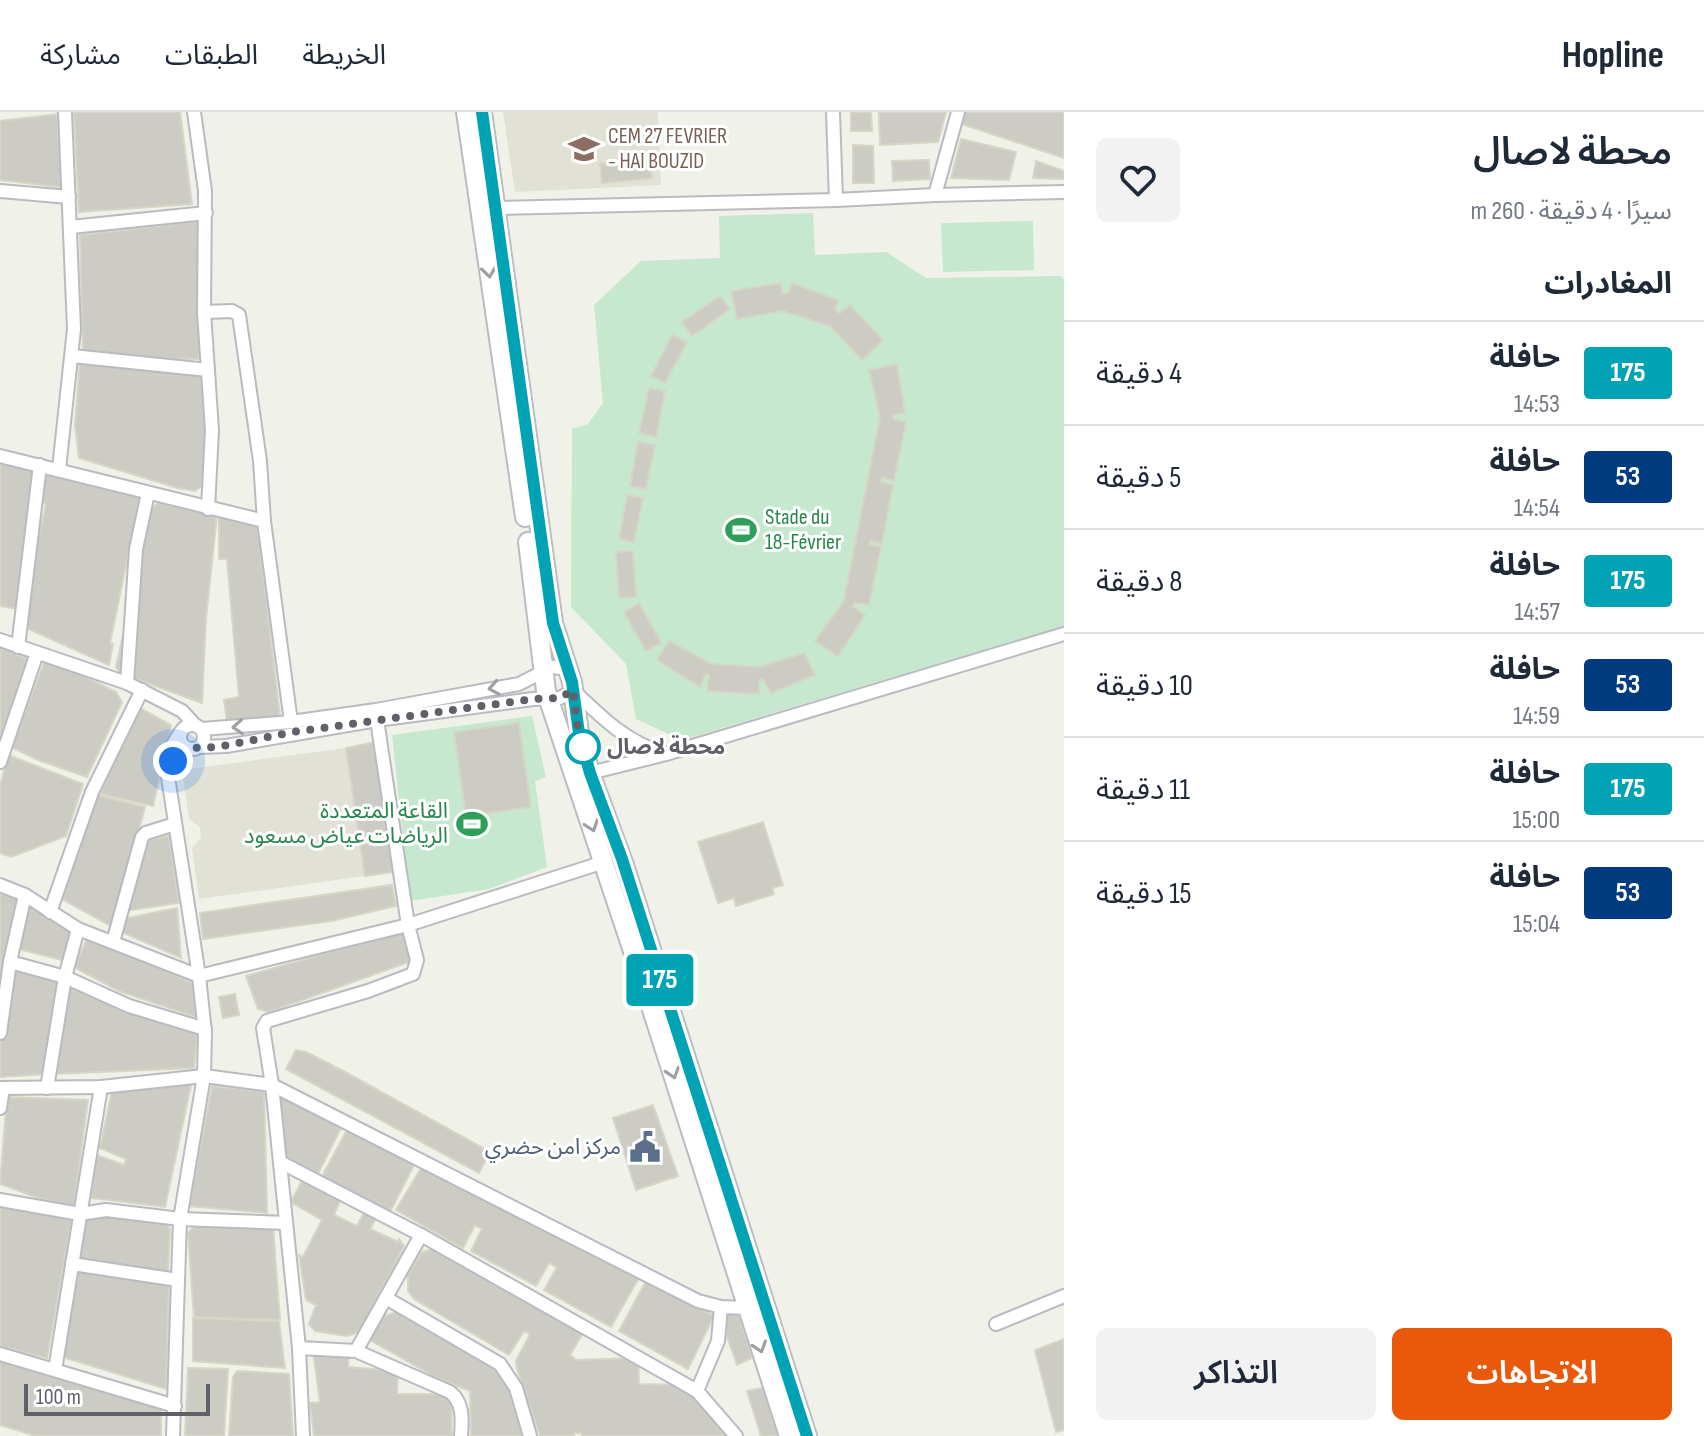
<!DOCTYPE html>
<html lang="ar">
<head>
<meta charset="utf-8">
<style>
  :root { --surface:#fff; --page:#f2f2f3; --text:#1f2937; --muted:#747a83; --line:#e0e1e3; --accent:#ea580c }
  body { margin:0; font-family:"Sofia Sans Condensed","Noto Sans Arabic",sans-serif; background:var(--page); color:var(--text); direction:rtl; height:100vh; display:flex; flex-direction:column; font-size:30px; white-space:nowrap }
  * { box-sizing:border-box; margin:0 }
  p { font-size:26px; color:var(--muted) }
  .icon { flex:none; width:44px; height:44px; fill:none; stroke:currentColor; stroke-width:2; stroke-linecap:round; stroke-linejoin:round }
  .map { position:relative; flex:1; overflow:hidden; direction:ltr }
  .drawer { display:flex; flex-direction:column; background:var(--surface); width:640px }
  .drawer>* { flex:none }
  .badge { padding:0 16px; border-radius:6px; font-size:28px; line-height:52px }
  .scale { position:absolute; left:24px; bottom:20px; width:186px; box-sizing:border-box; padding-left:8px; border:4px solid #5f6068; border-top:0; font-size:22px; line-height:28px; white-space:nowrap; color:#5f6068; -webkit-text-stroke:6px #fff; paint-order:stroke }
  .you { position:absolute; width:40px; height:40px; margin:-20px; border:6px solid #fff; border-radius:50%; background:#1a73e8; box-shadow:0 0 0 12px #1a73e833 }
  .map>.badge { position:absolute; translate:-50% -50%; box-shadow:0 0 0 4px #fff }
  h2 { padding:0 32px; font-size:30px; line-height:72px }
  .round { display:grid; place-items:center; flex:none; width:84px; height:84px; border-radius:12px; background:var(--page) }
  .head { display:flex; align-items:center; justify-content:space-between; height:136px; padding:0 32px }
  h1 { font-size:38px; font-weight:600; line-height:60px }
  .cta { display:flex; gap:16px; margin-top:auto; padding:16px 32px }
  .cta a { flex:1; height:92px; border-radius:12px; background:var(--accent); color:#fff; font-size:32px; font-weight:600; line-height:92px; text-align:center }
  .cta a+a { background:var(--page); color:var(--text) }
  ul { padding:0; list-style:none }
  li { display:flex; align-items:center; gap:24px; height:104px; padding:0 32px; border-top:2px solid var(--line) }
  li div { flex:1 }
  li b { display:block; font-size:30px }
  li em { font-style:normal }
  li .badge { min-width:88px; font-weight:700; text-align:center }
  header { display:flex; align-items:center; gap:48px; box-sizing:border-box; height:112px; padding:0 40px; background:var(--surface); border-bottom:2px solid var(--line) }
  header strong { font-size:38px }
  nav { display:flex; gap:44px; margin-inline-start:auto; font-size:28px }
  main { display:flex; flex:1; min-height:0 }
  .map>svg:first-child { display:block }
</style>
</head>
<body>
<header>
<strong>Hopline</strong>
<nav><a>الخريطة</a><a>الطبقات</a><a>مشاركة</a></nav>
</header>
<main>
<section class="drawer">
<div class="head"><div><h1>محطة لاصال</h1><p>سيرًا · 4 دقيقة · 260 m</p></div><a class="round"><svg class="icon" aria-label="heart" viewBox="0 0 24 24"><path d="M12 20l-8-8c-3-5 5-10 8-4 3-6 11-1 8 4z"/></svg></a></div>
<h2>المغادرات</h2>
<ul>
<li><span class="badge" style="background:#00a3b4;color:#fff">175</span><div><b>حافلة</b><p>14:53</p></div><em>4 دقيقة</em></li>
<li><span class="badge" style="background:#003b80;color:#fff">53</span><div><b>حافلة</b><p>14:54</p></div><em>5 دقيقة</em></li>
<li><span class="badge" style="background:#00a3b4;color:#fff">175</span><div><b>حافلة</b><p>14:57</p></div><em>8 دقيقة</em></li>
<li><span class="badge" style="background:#003b80;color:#fff">53</span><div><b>حافلة</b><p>14:59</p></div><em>10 دقيقة</em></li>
<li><span class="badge" style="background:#00a3b4;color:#fff">175</span><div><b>حافلة</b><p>15:00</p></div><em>11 دقيقة</em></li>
<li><span class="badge" style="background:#003b80;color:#fff">53</span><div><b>حافلة</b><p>15:04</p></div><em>15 دقيقة</em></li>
</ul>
<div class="cta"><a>الاتجاهات</a><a>التذاكر</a></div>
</section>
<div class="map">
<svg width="1064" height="1324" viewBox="0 0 1064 1324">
  <rect width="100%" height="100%" fill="#f0f1e8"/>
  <g fill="#e1e1d6">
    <path d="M503 0H658L661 73 515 80Z"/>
    <path d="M346 636 365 764 199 787 192 736 201 726 200 715 189 707 182 658Z"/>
  </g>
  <g fill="#c5e8ce">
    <path d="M813 101 815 143 886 140 926 166 1061 164 1064 168V514L682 628 636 607 626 552 571 495 572 317 588 312 603 291 594 193 641 149 720 146 719 104Z"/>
    <path d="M1033 109 1034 158 943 160 941 111Z"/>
    <path d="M532 604 546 665 535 669 547 755 489 777 410 789 392 623Z"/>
  </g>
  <g fill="#ccccc4" stroke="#d6d5c6" stroke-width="2">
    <path d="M74 0H180L192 92 79 100Z"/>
    <path d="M851 0H871L872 19H851Z"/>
    <path d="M879 0H946L938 30 880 33Z"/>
    <path d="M966 0H1064V46L962 12Z"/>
    <path d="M57 2 61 75 0 68V9Z"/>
    <path d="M961 27 1016 40 1009 68 951 66Z"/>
    <path d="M853 33 873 34 874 71H853Z"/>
    <path d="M650 47 652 66 602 71 600 52Z"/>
    <path d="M929 48 930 67 893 69 892 49Z"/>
    <path d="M1036 49 1064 59V67L1033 66Z"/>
    <path d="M201 109 199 247 130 246 83 241 80 123Z"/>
    <path d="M781 171 782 181H788L792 171 838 188 835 198 840 201 850 193 883 228 862 248 830 214 783 199 737 207 731 179Z"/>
    <path d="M720 184 730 197 692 224 682 210Z"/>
    <path d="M672 223 687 230 665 271 651 264Z"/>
    <path d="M80 248 205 263 207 355 205 372 195 379 178 376 79 346 75 313Z"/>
    <path d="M897 252 905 301 893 303V307L906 310 894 369 882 365 881 370 893 373 882 431 870 429 869 432 881 435 869 493 855 491 852 494 865 503 838 544 815 529 844 489 880 305 869 258Z"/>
    <path d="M649 276 665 279 656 325 639 321Z"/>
    <path d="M638 330 655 333 646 377 630 374Z"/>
    <path d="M0 351 35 359 18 497 0 494Z"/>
    <path d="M47 360 140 385 110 531 113 532 109 553 26 516 37 432 46 393 41 388Z"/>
    <path d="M627 383 643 386 634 430 619 427Z"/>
    <path d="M158 391 217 403 206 506 202 591 120 561 116 555 151 397Z"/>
    <path d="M219 405 257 411 280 604 227 610 224 588 239 585 227 447H219Z"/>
    <path d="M633 439 636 485 619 486 616 440Z"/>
    <path d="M639 491 661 531 646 539 624 500Z"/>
    <path d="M669 529 712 552 760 555 804 541 815 563 771 581 763 567 759 569V582L707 579 709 563 706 562 700 575 657 548Z"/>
    <path d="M0 536 28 547 0 629Z"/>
    <path d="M46 546 116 580 122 590 87 665 38 648 11 635Z"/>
    <path d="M136 594 171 613 153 694 101 682 106 659Z"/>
    <path d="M519 611 531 695 466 704 454 620Z"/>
    <path d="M375 630 393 760 365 764 346 636Z"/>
    <path d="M8 643 83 672 66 724 11 745 0 741V674Z"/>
    <path d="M97 683 145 695 115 805 109 813 62 787Z"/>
    <path d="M763 710 783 773 772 776 774 782 736 794 734 786 718 791 698 730Z"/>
    <path d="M169 724 179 791 124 799 142 729Z"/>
    <path d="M392 773 396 794 331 809 203 827 200 801Z"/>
    <path d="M0 780 21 786 0 889Z"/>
    <path d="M25 789 72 814 66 849 14 836Z"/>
    <path d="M177 796 181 846 119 819 122 807Z"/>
    <path d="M402 819 412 849 269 900 258 897 246 864Z"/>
    <path d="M89 823 192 871 196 905 119 879 74 855Z"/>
    <path d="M12 853 62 868 46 962 0 965V937Z"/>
    <path d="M70 873 125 900 197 920 194 956 53 962Z"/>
    <path d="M235 882 239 903 223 906 219 885Z"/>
    <path d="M296 938 306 940 347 961 490 1040 479 1061 286 957Z"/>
    <path d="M191 973 165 1095 91 1086 97 1043 124 1053 126 1047 100 1036 112 979 126 976Z"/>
    <path d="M212 974 264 979 267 1101 189 1094Z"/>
    <path d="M282 979 343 1012 317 1064 288 1049 285 1043 280 987Z"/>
    <path d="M7 985 88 988 74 1094 41 1087 0 1072Z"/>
    <path d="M653 993 678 1064 636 1078 613 1006Z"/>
    <path d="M349 1014 415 1051 389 1102 321 1066Z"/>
    <path d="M423 1053 640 1164 611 1215 544 1178 557 1155 549 1151 536 1174 471 1139 482 1117 475 1113 463 1136 396 1098Z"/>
    <path d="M304 1065 341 1087 334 1103 357 1114 365 1099 376 1106 370 1117 398 1130 399 1127 404 1134 361 1217 354 1222 346 1224 315 1219 309 1212 316 1193 306 1188 299 1143 303 1145 322 1108 291 1090Z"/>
    <path d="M4 1093 72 1105 47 1246 0 1234V1096Z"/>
    <path d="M96 1101 164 1108 170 1117 168 1162 79 1150 86 1109Z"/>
    <path d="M195 1113 273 1115 280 1208 194 1205 188 1121Z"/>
    <path d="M432 1137 585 1218 570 1243 576 1248 638 1246 639 1272 684 1273 729 1324H582L581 1321H574V1324H540L517 1257 516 1249 530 1222 524 1219 509 1243 414 1187 408 1179V1163L422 1140Z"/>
    <path d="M76 1155 169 1168 166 1277 63 1245Z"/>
    <path d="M646 1169 714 1204 688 1257 619 1219Z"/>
    <path d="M737 1196 752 1246 737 1253 724 1216 723 1200Z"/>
    <path d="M399 1199 503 1256 523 1324H471L470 1279 437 1266 368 1227 382 1205Z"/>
    <path d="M193 1206 279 1209 285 1256 193 1249Z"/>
    <path d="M1064 1227V1318L1056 1320 1035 1238Z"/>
    <path d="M313 1240 349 1241 348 1255 398 1259 397 1282H451L452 1324H314L310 1291 320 1290Z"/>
    <path d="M0 1245 161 1294V1324H36L0 1313Z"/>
    <path d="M188 1256 228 1257 224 1324H185Z"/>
    <path d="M237 1259 289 1262 293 1324H229L233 1265Z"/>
    <path d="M763 1276 778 1324H761L747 1279Z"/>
  </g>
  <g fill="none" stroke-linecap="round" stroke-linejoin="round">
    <defs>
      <g id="street">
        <path d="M194 0 205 79 204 200 212 318 208 397"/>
        <path d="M833 0 836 88"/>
        <path d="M958 0 935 83 1064 80"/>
        <path d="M0 79 69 85"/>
        <path d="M495 96 836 88 935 83"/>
        <path d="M71 115 206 101"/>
        <path d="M204 200 232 199 239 203 260 349 264 409 291 610"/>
        <path d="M72 244 208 258"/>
        <path d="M0 344 264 409"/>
        <path d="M59 357 74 217 65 0"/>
        <path d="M0 528 127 571 182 599 195 613"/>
        <path d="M18 535 40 353"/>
        <path d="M127 571 136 437 148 381"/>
        <path d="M377 608 408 813 604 750"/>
        <circle cx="192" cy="625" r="12"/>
        <path d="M202 617 291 610 376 598 519 572 552 555 568 557"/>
        <path d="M199 635 226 634 377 608 533 587 560 586 573 578C602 606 627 631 666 642"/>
        <path d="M0 650 37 541"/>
        <path d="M590 661 666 642 1064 522"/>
        <path d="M0 773 25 783 78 817 199 864 408 813 417 848 413 862 368 879 267 909 263 916 272 973 299 1236 303 1324"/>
        <path d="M50 800 92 680 142 578"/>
        <path d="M113 830 142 725 146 721 175 712"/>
        <path d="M10 850 65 865 129 894 205 917"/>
        <path d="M0 921 10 850 25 783"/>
        <path d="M0 976 101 975 204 964 272 973 698 1189 721 1195 747 1196"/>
        <path d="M47 976 65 865 78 817"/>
        <path d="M0 996 3 976"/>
        <path d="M280 1050 421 1123 697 1279 736 1324"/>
        <path d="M0 1088 80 1102 106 1098 180 1107 286 1111"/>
        <path d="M72 1152 178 1168"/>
        <path d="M386 1186 500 1252 516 1276 530 1324"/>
        <path d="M996 1212 1064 1184"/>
        <path d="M299 1236 356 1239 450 1280C464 1291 462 1308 461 1324"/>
        <path d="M356 1239 421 1123"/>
        <path d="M0 1242 175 1294"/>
        <path d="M55 1258 101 975"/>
        <path d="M697 1279 718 1229 721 1195"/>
        <path d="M173 1324 180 1107 204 964 205 921 199 864 167 659 169 639 180 621"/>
      </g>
      <g id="secondary">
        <path d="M466 0 525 405"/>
        <path d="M482 0 553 511 572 570 579 621 590 661 624 753 807 1324"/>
        <path d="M528 430 546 579 640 860 789 1324"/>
      </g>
    </defs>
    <use href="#street" stroke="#babac1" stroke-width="16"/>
    <use href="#secondary" stroke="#bbbcc3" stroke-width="22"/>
    <use href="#street" stroke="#fff" stroke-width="12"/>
    <use href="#secondary" stroke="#fff" stroke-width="18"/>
  </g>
  <defs><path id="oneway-chevron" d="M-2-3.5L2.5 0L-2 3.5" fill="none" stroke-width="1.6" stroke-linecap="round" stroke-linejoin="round" transform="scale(2)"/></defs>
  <g stroke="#9fa0a4">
    <use href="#oneway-chevron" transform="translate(489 160) rotate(82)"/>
    <use href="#oneway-chevron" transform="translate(494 576) rotate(170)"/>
    <use href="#oneway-chevron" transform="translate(238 615) rotate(176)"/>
    <use href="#oneway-chevron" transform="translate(592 714) rotate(71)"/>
    <use href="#oneway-chevron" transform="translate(673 961) rotate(72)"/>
    <use href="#oneway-chevron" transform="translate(760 1235) rotate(72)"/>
  </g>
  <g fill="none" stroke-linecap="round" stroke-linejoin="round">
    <defs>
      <path id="line" d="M482 0 553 511 572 570 579 621 590 661 622 747 807 1324"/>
    </defs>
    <use href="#line" stroke="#fff" stroke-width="18"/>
    <use href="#line" stroke="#00a3b4" stroke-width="12"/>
    <path stroke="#5f6068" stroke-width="8" stroke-dasharray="0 14.4" d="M173 649 187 636 218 635 293 620 533 587 560 586 573 578 577 611 585 641 583 635"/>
  </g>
  <defs>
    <symbol id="school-bare" viewBox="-9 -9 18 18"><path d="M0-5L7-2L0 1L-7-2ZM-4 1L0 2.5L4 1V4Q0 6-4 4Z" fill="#8d6e63" stroke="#fff" stroke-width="2.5" paint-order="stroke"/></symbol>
    <symbol id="stadium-bare" viewBox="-9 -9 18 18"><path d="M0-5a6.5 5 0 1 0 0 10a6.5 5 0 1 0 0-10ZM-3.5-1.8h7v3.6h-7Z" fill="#2e9e5b" stroke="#fff" stroke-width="2.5" paint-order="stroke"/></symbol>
    <symbol id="civic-bare" viewBox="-9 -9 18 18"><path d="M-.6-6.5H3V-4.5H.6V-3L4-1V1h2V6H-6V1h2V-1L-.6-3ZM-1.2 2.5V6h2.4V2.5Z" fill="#5c6f8a" stroke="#fff" stroke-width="2.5" paint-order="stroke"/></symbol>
  </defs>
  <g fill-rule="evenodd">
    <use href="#school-bare" x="562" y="15" width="44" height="44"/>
    <use href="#stadium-bare" x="719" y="396" width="44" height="44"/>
    <use href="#stadium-bare" x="450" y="690" width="44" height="44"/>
    <use href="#civic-bare" x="623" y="1013" width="44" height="44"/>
  </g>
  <circle fill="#fff" stroke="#00a3b4" stroke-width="4" cx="583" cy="635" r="16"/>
  <g text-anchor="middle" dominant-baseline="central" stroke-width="6" stroke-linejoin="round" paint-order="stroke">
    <g font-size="22" fill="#785e54" stroke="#fff" text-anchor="start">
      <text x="608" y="24">CEM 27 FEVRIER<tspan x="608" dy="25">- HAI BOUZID</tspan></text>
    </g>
    <g font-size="22" fill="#27864d" stroke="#fff" text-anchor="start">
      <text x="765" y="405">Stade du<tspan x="765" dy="25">18-Février</tspan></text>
      <text x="448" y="699" text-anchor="end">القاعة المتعددة<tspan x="448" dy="25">الرياضات عياض مسعود</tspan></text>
    </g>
    <g font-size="22" font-weight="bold" fill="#5f6068" stroke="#fff" text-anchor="start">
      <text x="607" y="635">محطة لاصال</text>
    </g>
    <g font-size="22" fill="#4e5e75" stroke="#fff" text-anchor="end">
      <text x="621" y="1035">مركز امن حضري</text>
    </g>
  </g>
</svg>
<div class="scale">100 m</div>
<div class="you" style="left:173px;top:649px"></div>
<b class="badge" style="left:660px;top:868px;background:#00a3b4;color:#fff">175</b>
</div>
</main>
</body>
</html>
